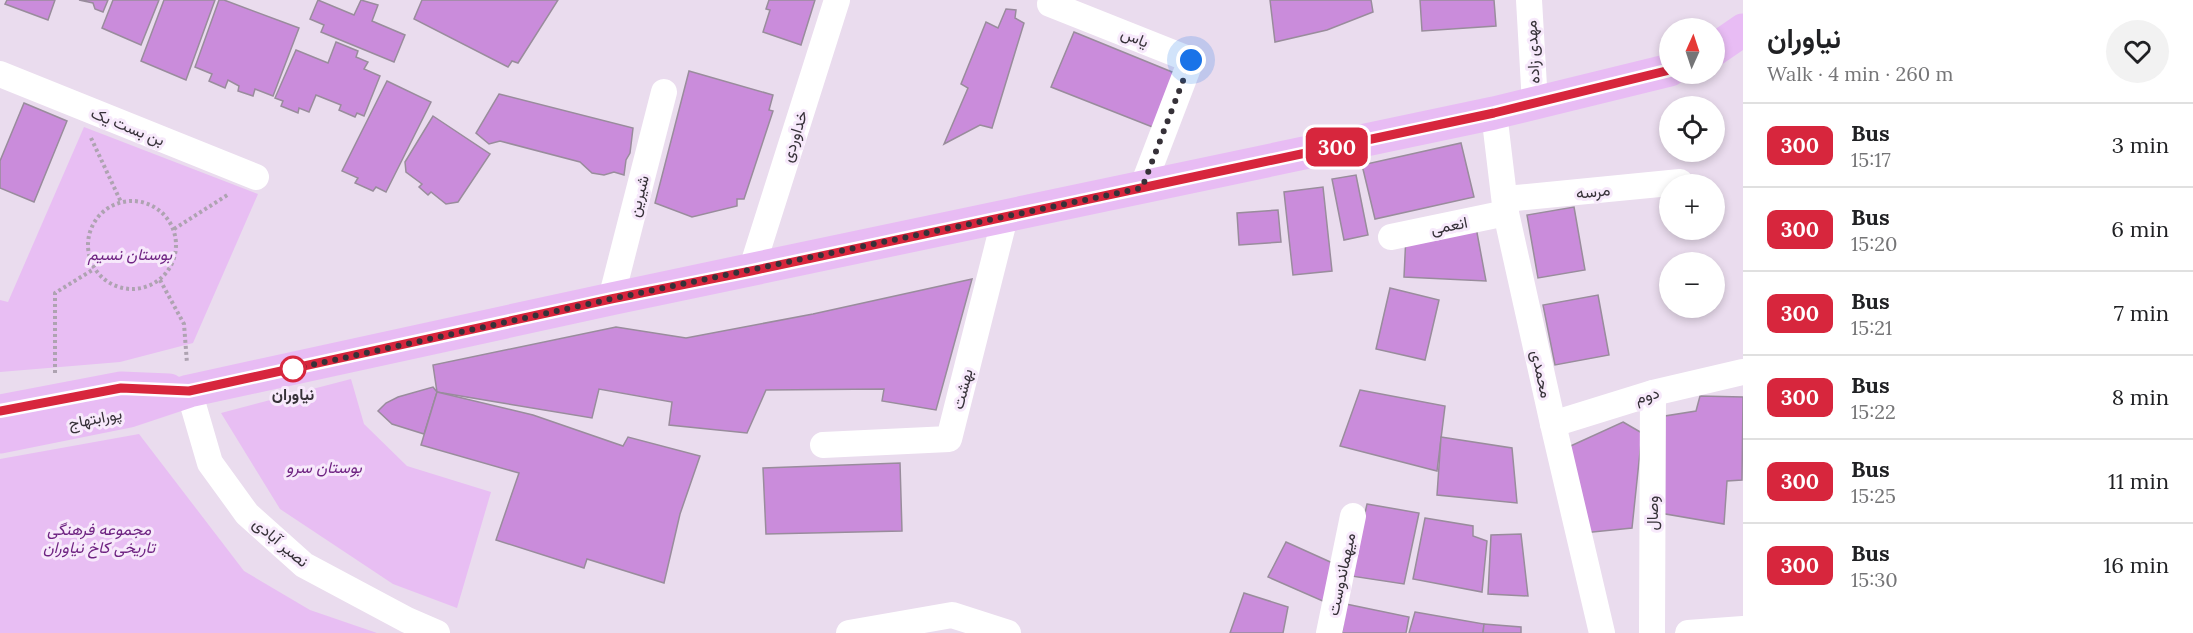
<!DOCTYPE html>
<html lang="en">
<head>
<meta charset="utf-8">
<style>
  :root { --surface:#fff; --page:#f2f2f2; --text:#202124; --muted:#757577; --line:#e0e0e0 }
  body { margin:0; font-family:Lora,Vazirmatn,serif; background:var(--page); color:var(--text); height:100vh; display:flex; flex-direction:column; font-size:22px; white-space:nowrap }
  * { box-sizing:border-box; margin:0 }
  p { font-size:20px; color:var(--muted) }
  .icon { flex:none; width:33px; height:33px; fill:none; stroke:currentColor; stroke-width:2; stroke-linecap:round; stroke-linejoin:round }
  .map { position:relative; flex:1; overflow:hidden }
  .side { display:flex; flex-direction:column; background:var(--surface); width:450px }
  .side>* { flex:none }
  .badge { padding:0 12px; border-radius:9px; font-size:21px; line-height:39px }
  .needle { width:39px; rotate:3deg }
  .fabs { position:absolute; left:1659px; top:18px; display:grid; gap:12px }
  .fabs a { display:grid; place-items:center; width:66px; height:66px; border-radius:50%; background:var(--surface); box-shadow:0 3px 9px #0003; font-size:30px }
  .you { position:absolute; width:30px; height:30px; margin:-15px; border:4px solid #fff; border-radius:50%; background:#1a73e8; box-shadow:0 0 0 9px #1a73e833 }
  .map>.badge { position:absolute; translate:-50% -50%; box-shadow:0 0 0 3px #fff }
  .round { display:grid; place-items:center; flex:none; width:63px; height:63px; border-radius:32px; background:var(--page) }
  .headline { display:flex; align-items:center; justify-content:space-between; height:102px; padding:0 24px }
  h1 { font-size:28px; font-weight:700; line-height:45px }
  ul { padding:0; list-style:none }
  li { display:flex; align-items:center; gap:18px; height:84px; padding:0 24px; border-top:2px solid var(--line) }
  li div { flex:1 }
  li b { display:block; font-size:22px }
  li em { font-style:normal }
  li .badge { min-width:66px; font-weight:700; text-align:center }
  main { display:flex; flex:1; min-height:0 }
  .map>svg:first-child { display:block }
</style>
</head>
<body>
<main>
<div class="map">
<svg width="1743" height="633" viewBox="0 0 1743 633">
  <rect width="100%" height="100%" fill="#eadcee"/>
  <g fill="#e8bef3">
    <path d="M84 127 258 194 193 343 120 362 0 372V300L8 302Z"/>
    <path d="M351 379 364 424 407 466 491 492 457 608 393 584 280 509 221 413Z"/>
    <path d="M139 434 244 571 310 610 377 633H0V459Z"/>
  </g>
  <g fill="#ca8cdb" stroke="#998c9c" stroke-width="1.5">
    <path d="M7 0H55L48 20 5 4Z"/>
    <path d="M79 0H108L103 12 95 9 93 3Z"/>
    <path d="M113 0H159L141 45 102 28Z"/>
    <path d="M164 0H215L186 80 141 61Z"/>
    <path d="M219 0H224L299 28 273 96 255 89 253 96 238 91 239 86 228 80 225 88 209 81 212 74 195 67Z"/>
    <path d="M318 0 354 15 361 0 378 5 372 21 405 35 394 62 321 32 324 25 310 19Z"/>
    <path d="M422 0H558L518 63 512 61 508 67 414 19Z"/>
    <path d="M769 0H815L801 45 763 32 770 10 766 9Z"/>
    <path d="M1270 0H1371L1373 12 1327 30 1275 42Z"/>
    <path d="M1420 0H1494L1496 26 1422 31Z"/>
    <path d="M1006 9 1016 10 1015 18 1024 23 992 128 980 125 944 144 968 88 961 84 986 22 998 28Z"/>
    <path d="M1074 32 1177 74 1155 128 1051 87Z"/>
    <path d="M336 42 358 51 356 57 368 62 364 69 380 76 364 116 357 113 355 117 339 110 341 105 316 95 309 112 299 108 298 113 281 106 283 101 275 98 296 50 328 63Z"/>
    <path d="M689 71 773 95 769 110 773 111 744 199H737V206L692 217 655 203Z"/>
    <path d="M387 81 431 102 386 192 376 187 373 191 355 183 358 178 342 171Z"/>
    <path d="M499 94 633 128 630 153 626 160 624 175 614 172 604 175 592 173 580 162 500 141 489 144 476 133Z"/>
    <path d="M24 103 67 121 34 202 0 188V161Z"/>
    <path d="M433 116 490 154 458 202 446 204 431 192 428 195 419 187 422 184 406 172 405 162Z"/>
    <path d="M1461 143 1474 197 1375 219 1362 165Z"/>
    <path d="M1356 175 1368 235 1344 240 1332 179Z"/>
    <path d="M1323 187 1332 271 1293 275 1284 192Z"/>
    <path d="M1574 207 1585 270 1538 278 1527 215Z"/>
    <path d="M1278 210 1281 242 1239 245 1237 213Z"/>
    <path d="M1475 222 1486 281 1404 277 1406 235Z"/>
    <path d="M972 279 936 410 882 401 884 389 766 390 747 433 669 425 672 402 599 389 592 418 437 392 433 365 616 327 686 338 813 314Z"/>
    <path d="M1390 288 1439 300 1425 360 1376 349Z"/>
    <path d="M1598 295 1609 355 1555 365 1543 305Z"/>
    <path d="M433 387 437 392 424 434 392 424 378 411 386 403 398 397Z"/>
    <path d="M1360 390 1445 406 1437 471 1340 446Z"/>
    <path d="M437 392 533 415 623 446 628 437 700 456 680 514 664 583 587 559 584 568 496 540 519 473 421 445Z"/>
    <path d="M1700 396 1743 397 1742 480 1727 481 1724 524 1660 513 1665 416 1696 411Z"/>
    <path d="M1623 422 1642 433 1632 528 1583 533 1564 449Z"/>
    <path d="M1441 437 1512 448 1517 503 1437 495Z"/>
    <path d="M900 463 902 531 766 534 763 468Z"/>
    <path d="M1367 504 1419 513 1404 584 1351 576Z"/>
    <path d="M1425 518 1473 526V536L1487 541 1482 592 1413 579Z"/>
    <path d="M1521 534 1528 596 1488 594 1491 535Z"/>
    <path d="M1286 542 1337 565 1325 602 1268 577Z"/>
    <path d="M1244 593 1288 607 1283 633H1230Z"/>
    <path d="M1346 604 1409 617 1406 633H1342Z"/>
    <path d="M1415 612 1484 624 1483 633H1409Z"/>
    <path d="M1484 624 1521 627V633H1483Z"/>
  </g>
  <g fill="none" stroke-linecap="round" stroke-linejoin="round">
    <g stroke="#aea3b1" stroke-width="4" stroke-dasharray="3 3" stroke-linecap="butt">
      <path d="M91 138 121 202"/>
      <circle cx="132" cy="245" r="44"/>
      <path d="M174 229 229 194"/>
      <path d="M160 280 184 324 187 363"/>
      <path d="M55 373V293L94 269"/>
    </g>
    <g stroke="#fff" stroke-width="26">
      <path d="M1529 0 1535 104"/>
      <path d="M1050 4 1191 60 1142 188"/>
      <path d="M0 74 256 177"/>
      <path d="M1494 113 1506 213 1553 424 1602 633"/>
      <path d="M1506 199 1680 182"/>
      <path d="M1391 237 1506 213"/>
      <path d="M751 271 837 0"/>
      <path d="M611 299 664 92"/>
      <path d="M189 391 210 463 247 514 304 565 407 620 437 633"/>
      <path d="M1553 424 1653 393 1743 372"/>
      <path d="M823 445 949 439 1005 217"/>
      <path d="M849 633 952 615 1008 633"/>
      <path d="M1329 633 1353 516"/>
      <path d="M1652 633 1653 393"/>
      <path d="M1688 633 1743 629"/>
    </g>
    <g stroke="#e8bcf4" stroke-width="33">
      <path d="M1714 50 1743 30"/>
      <path d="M0 411 121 388 169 390"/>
      <path d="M0 437 129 411 189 391 611 299 1494 113 1670 70"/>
    </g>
  </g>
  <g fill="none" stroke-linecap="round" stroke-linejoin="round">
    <defs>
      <path id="line" d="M0 411 121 388 189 391 611 299 751 271 1494 113 1670 70"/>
    </defs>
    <use href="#line" stroke="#fff" stroke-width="14"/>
    <use href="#line" stroke="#d7263d" stroke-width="9"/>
    <path stroke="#363138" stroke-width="6" stroke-dasharray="0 10.8" d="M293 369 611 299 1142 188 1191 60"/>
  </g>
  <circle fill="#fff" stroke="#d7263d" stroke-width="3" cx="293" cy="369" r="12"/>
  <g text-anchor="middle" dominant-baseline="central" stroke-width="6" stroke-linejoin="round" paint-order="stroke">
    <g font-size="16" fill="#363138" stroke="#f7e9fb">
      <text transform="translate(1135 37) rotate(22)">یاس</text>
      <text transform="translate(1532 52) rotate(-93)">مهدی زاده</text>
      <text transform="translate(128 126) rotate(22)">بن بست یک</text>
      <text transform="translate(794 136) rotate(-72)">خداوردی</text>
      <text transform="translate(1593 191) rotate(-6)">مرسه</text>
      <text transform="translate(638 196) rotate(-76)">شیرین</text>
      <text transform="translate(1449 225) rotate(-11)">انعمی</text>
      <text transform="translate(1542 374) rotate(78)">محمدی</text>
      <text transform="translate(962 389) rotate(-76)">بهشت</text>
      <text transform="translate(1647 395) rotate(-16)">دوم</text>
      <text transform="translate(95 418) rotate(-11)">پورابتهاج</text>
      <text transform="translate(1652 513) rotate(-90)">وصال</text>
      <text transform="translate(281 542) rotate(40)">نصیر آبادی</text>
      <text transform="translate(1341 574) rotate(-78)">میهماندوست</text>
    </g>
    <g font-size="16" font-style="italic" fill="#6f2482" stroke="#f7e9fb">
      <text x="130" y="254">بوستان نسیم</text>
      <text x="324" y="467">بوستان سرو</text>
      <text x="99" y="529">مجموعه فرهنگی<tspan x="99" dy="18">تاریخی کاخ نیاوران</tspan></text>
    </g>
    <g font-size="16" font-weight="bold" fill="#363138" stroke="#f7e9fb">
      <text x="293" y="394">نیاوران</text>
    </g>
  </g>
</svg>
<div class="fabs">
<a><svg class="needle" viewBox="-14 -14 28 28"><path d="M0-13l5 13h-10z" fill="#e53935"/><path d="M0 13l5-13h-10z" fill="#757577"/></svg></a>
<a><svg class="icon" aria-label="locate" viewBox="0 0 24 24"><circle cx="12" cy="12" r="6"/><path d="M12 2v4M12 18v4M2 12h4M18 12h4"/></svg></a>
<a>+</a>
<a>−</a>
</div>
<div class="you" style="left:1191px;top:60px"></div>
<b class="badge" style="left:1337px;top:147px;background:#d7263d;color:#fff">300</b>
</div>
<section class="side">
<div class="headline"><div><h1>نیاوران</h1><p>Walk · 4 min · 260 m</p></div><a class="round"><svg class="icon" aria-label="heart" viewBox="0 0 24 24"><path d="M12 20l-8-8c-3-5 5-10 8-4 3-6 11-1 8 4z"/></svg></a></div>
<ul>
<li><span class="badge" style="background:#d7263d;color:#fff">300</span><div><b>Bus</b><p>15:17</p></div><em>3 min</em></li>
<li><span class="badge" style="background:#d7263d;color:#fff">300</span><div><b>Bus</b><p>15:20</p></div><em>6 min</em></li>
<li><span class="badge" style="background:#d7263d;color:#fff">300</span><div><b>Bus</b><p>15:21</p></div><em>7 min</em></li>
<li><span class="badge" style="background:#d7263d;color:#fff">300</span><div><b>Bus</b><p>15:22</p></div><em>8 min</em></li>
<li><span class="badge" style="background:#d7263d;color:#fff">300</span><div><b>Bus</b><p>15:25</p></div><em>11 min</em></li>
<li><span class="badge" style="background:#d7263d;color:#fff">300</span><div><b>Bus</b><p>15:30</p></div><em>16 min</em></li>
</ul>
</section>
</main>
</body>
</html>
